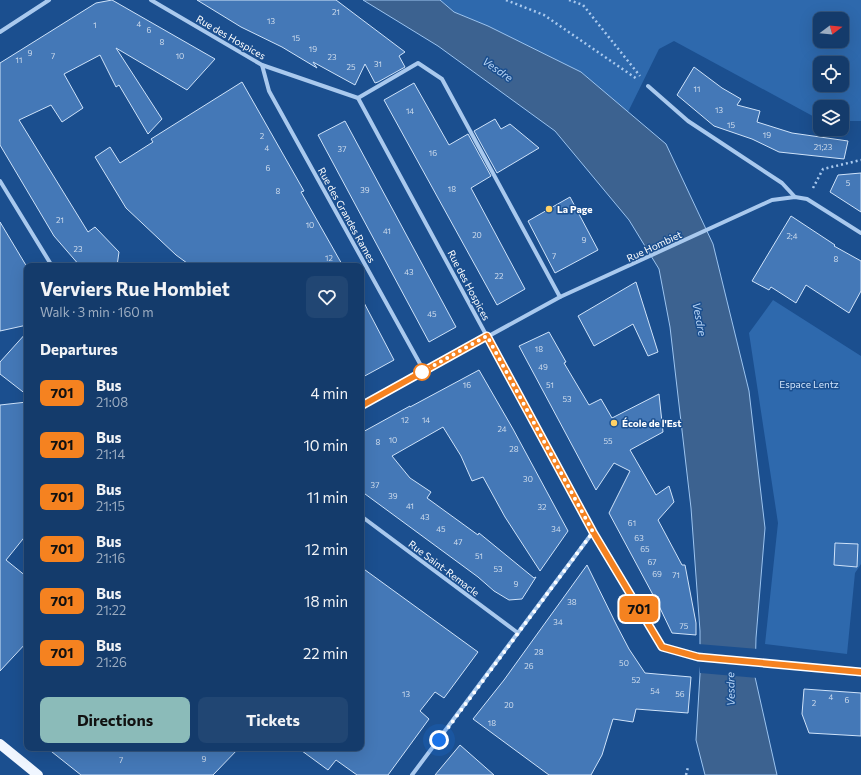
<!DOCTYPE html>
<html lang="en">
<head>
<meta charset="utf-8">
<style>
  :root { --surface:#143b6b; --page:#214673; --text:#f1f3f6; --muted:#9dadc1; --line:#33557e; --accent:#8bbbb9 }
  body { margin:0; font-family:Commissioner,sans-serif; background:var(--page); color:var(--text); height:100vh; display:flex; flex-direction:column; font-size:15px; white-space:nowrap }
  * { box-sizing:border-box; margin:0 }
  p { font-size:13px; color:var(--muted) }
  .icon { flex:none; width:22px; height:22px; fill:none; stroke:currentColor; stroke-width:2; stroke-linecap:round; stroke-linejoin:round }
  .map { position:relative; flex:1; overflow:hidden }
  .sheet { position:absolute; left:24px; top:263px; width:340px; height:488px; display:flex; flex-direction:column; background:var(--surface); border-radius:8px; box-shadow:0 4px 16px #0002,0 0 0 1px var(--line) }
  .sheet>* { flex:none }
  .badge { padding:0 8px; border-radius:6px; font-size:14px; line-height:26px }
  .needle { width:26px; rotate:74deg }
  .controls { position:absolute; left:813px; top:12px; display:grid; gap:8px }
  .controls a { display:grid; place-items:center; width:36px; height:36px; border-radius:8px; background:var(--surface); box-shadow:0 4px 16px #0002,0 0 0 1px var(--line); font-size:20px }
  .you { position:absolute; width:20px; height:20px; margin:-10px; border:3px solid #fff; border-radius:50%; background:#1a73e8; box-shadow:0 0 0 6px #1a73e833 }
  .map>.badge { position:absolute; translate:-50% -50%; box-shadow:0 0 0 2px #fff }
  h2 { padding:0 16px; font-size:15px; line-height:36px }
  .round { display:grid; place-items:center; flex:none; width:42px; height:42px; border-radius:8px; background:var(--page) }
  .headline { display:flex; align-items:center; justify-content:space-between; height:68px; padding:0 16px }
  h1 { font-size:19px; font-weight:700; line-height:30px }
  .action { display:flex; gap:8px; margin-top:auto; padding:8px 16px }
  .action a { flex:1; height:46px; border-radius:8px; background:var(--accent); color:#111; font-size:16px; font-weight:700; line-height:46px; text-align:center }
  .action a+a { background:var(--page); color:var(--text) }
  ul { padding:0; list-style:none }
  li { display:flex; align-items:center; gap:12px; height:52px; padding:0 16px }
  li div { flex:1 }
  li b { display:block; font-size:15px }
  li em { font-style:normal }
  li .badge { min-width:44px; font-weight:700; text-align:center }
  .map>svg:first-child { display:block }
</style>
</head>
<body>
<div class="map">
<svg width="861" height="775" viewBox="0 0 861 775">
  <rect width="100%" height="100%" fill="#1b4f8f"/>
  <g fill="#2e69ad" fill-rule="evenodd">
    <path d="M440 0H861V121H842V107H820V120L674 41 659 49 628 112 581 72 488 26 454 12ZM820 19H842V41H820ZM820 63H842V85H820Z"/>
    <path d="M773 300 861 356V564L855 573 847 654 765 644 778 523 749 333Z"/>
  </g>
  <path fill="#3c6290" stroke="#9cc4f0" d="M363 0H440L454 12 488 26 581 72 666 144 713 244 749 391 765 528 756 638 755 677 777 775H705L696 740 700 674V631L691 508 670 327 659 269 629 220 555 131 438 46Z"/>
  <path fill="#1b4f8f" d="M698 644 758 649V678L700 673 698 659Z"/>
  <g fill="#4478b7" stroke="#cfe3fa">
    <path d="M112 0 215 59 187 90 116 48 162 119 148 134 119 85 116 87 100 55 64 74 83 108 62 122 51 105 19 120 88 232 95 227 119 252 117 266H80L54 236 0 145V63L96 3Z"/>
    <path d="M197 0H336L405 52 399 56 405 67 378 82 375 83 365 64 355 85 313 62 317 68 282 47 241 27Z"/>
    <path d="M694 67 722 88 741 99 737 105 760 111 757 122 792 133 848 141 844 159 779 152 752 139 714 126 677 95Z"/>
    <path d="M242 82 304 191 301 192 343 266H191L176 255 126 208 95 157 110 147 120 163 153 142 151 139Z"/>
    <path d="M414 83 449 145 468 134 491 176 471 188 525 289 497 305 384 100Z"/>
    <path d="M495 119 501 129 510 124 539 148 497 173 474 131Z"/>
    <path d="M345 121 456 327 429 342 318 135Z"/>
    <path d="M861 173V212L830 192 838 175Z"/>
    <path d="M570 197 598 250 555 273 528 221Z"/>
    <path d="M791 216 835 245 834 246 861 261V291L849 313 806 285 796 303 771 287 769 290 752 281Z"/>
    <path d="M0 222 27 267V325L0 331Z"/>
    <path d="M636 282 658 352 648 356 633 324 594 346 578 316Z"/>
    <path d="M361 297 394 360 361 378Z"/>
    <path d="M27 332V395L0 374V362Z"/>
    <path d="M549 332 566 362 564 363 589 405 601 399 612 418 659 394 663 432 630 450 656 495 669 486 674 502 658 520 682 565H685L696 623V635L672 633 659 606 609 513 630 471 614 463 596 490 519 346Z"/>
    <path d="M479 370 513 429 568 531 540 571 505 517 483 477 472 481 461 456 443 427 392 456 410 478 431 492 427 498 478 535 479 533 534 578 536 577 522 599 509 600 494 591 478 577 361 491V433L410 406V407Z"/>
    <path d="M27 402V534L6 560 27 577V642L0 671V405Z"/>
    <path d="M835 543 858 544 857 567 834 565Z"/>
    <path d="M587 565 617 626 629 649 645 673 691 677 688 713 636 709 633 722 613 719 602 755 591 775H549L473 719 504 680Z"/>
    <path d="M361 567 478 652 444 698 435 692 420 711 429 719 388 775H357L336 760 328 770 298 748H361Z"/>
    <path d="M804 689 861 693V736L809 733 802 714Z"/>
    <path d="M460 745 494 775H435Z"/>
    <path d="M47 748H239L213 775H81Z"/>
  </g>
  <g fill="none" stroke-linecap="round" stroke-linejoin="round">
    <g stroke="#a9c9ee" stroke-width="2.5" stroke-dasharray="2 3" stroke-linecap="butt">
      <path d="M506 0 544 15 637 79"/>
      <path d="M569 0 583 5 640 76"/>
      <path d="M813 188 823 169 861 160"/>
      <path d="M686 775 688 767"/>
    </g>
    <g stroke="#a9c9ee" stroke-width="4">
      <path d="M151 0 262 65 358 98 556 464 593 532 662 647 698 657 861 672"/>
      <path d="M0 32 49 0"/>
      <path d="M262 65 269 91 424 371"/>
      <path d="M648 86 688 121 782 183 795 197"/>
      <path d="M358 98 418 63 442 79 560 297"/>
      <path d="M0 181 52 266"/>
      <path d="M361 406 560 297 772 200 795 197 807 199 861 233"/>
      <path d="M361 516 518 633"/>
      <path d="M412 775 593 532"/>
    </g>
    <path stroke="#f0f6ff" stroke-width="10" d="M0 744 38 775"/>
  </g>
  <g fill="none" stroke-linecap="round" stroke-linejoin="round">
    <defs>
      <path id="line" d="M361 406 487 336 593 532 662 647 698 657 861 672"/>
    </defs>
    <use href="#line" stroke="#fff" stroke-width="9"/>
    <use href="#line" stroke="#f58220" stroke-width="6"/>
    <path stroke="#fff" stroke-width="4" stroke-dasharray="0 7.2" d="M422 372 487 336 593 532 439 740"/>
  </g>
  <g fill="#ffd166" stroke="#1b4f8f" stroke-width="1.5">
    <circle cx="549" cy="209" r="4"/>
    <circle cx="614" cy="423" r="4"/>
  </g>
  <circle fill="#fff" stroke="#f58220" stroke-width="2" cx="422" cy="372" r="8"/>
  <g text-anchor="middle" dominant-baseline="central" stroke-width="3" stroke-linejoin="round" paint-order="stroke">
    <g font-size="8" fill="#d0dded">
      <text x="336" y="12">21</text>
      <text x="271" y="21">13</text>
      <text x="139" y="24">4</text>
      <text x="95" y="25">1</text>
      <text x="149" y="30">6</text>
      <text x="296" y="38">15</text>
      <text x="162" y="42">8</text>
      <text x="313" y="49">19</text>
      <text x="30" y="53">9</text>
      <text x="53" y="56">7</text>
      <text x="180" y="56">10</text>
      <text x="332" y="57">23</text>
      <text x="19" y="60">11</text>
      <text x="378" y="64">31</text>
      <text x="351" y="67">25</text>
      <text x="697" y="89">11</text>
      <text x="719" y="110">13</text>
      <text x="410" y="111">14</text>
      <text x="731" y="125">15</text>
      <text x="767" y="135">19</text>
      <text x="262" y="136">2</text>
      <text x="823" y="147">21;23</text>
      <text x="267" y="148">4</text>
      <text x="342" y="149">37</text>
      <text x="433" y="153">16</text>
      <text x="268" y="168">6</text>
      <text x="848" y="183">5</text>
      <text x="452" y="189">18</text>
      <text x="365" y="190">39</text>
      <text x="278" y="191">8</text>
      <text x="60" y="220">21</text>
      <text x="310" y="225">10</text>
      <text x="387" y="231">41</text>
      <text x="477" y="235">20</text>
      <text x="792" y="236">2;4</text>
      <text x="584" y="240">9</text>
      <text x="78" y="249">23</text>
      <text x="554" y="256">7</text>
      <text x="329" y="258">12</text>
      <text x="836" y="259">8</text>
      <text x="409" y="272">43</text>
      <text x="499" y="276">22</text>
      <text x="432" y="314">45</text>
      <text x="539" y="349">18</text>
      <text x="543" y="367">49</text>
      <text x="467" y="385">16</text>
      <text x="550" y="385">51</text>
      <text x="567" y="399">53</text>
      <text x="405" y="420">12</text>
      <text x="426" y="420">14</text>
      <text x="502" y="429">24</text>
      <text x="393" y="440">10</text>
      <text x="608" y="441">55</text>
      <text x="378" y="442">8</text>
      <text x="514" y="449">28</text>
      <text x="528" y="479">30</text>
      <text x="375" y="485">37</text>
      <text x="393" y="496">39</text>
      <text x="410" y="506">41</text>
      <text x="542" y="507">32</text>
      <text x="425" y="517">43</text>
      <text x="632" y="523">61</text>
      <text x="441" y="529">45</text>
      <text x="556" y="529">34</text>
      <text x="639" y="538">63</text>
      <text x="458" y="542">47</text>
      <text x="645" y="549">65</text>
      <text x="479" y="556">51</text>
      <text x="652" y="562">67</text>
      <text x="498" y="569">53</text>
      <text x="657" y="574">69</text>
      <text x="676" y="575">71</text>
      <text x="516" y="584">9</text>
      <text x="572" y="602">38</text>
      <text x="558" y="622">34</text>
      <text x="684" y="626">75</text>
      <text x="539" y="652">28</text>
      <text x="624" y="663">50</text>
      <text x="529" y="666">26</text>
      <text x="636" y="680">52</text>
      <text x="655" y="691">54</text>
      <text x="406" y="694">13</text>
      <text x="680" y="694">56</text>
      <text x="831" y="697">4</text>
      <text x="847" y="700">6</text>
      <text x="814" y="703">2</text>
      <text x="509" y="705">20</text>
      <text x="492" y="723">18</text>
      <text x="204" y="759">9</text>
      <text x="121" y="760">7</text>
    </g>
    <g font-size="10" fill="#fff" stroke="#1b4f8f">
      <text transform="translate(231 37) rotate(30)">Rue des Hospices</text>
      <text transform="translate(347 215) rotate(61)">Rue des Grandes Rames</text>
      <text transform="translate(654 246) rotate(-25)">Rue Hombiet</text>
      <text transform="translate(469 285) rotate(62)">Rue des Hospices</text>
      <text transform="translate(444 568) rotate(37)">Rue Saint-Remacle</text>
    </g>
    <g font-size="10" font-weight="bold" fill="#fff" stroke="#1b4f8f" text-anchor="start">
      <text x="557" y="209">La Page</text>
      <text x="622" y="423">École de l'Est</text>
    </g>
    <g font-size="10" fill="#cfe3fa" stroke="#1b4f8f">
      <text x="809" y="384">Espace Lentz</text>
    </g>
    <g font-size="11" font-style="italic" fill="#b5d3f5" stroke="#1b4f8f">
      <text transform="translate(498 69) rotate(35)">Vesdre</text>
      <text transform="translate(700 319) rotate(79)">Vesdre</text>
      <text transform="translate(730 689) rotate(-91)">Vesdre</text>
    </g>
  </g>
</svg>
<div class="controls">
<a><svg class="needle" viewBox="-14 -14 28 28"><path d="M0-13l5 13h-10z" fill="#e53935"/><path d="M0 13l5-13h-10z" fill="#9dadc1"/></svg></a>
<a><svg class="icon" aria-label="locate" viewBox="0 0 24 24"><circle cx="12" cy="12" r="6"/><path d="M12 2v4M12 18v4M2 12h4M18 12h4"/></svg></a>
<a><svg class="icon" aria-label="layers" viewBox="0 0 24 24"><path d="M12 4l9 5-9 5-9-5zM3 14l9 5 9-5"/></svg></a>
</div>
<div class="you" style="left:439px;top:740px"></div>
<b class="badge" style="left:639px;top:609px;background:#f58220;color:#111">701</b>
<section class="sheet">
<div class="headline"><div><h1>Verviers Rue Hombiet</h1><p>Walk · 3 min · 160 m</p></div><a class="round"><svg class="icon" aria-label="heart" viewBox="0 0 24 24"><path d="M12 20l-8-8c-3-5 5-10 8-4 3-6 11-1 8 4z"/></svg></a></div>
<h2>Departures</h2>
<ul>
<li><span class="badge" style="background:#f58220;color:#111">701</span><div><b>Bus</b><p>21:08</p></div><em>4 min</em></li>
<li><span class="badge" style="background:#f58220;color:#111">701</span><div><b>Bus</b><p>21:14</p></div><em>10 min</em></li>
<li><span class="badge" style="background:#f58220;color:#111">701</span><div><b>Bus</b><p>21:15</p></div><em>11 min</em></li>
<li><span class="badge" style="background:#f58220;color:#111">701</span><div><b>Bus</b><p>21:16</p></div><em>12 min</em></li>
<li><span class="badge" style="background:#f58220;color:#111">701</span><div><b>Bus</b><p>21:22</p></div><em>18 min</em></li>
<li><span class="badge" style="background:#f58220;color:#111">701</span><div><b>Bus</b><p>21:26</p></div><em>22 min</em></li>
</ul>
<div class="action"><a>Directions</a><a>Tickets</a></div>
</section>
</div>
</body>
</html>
